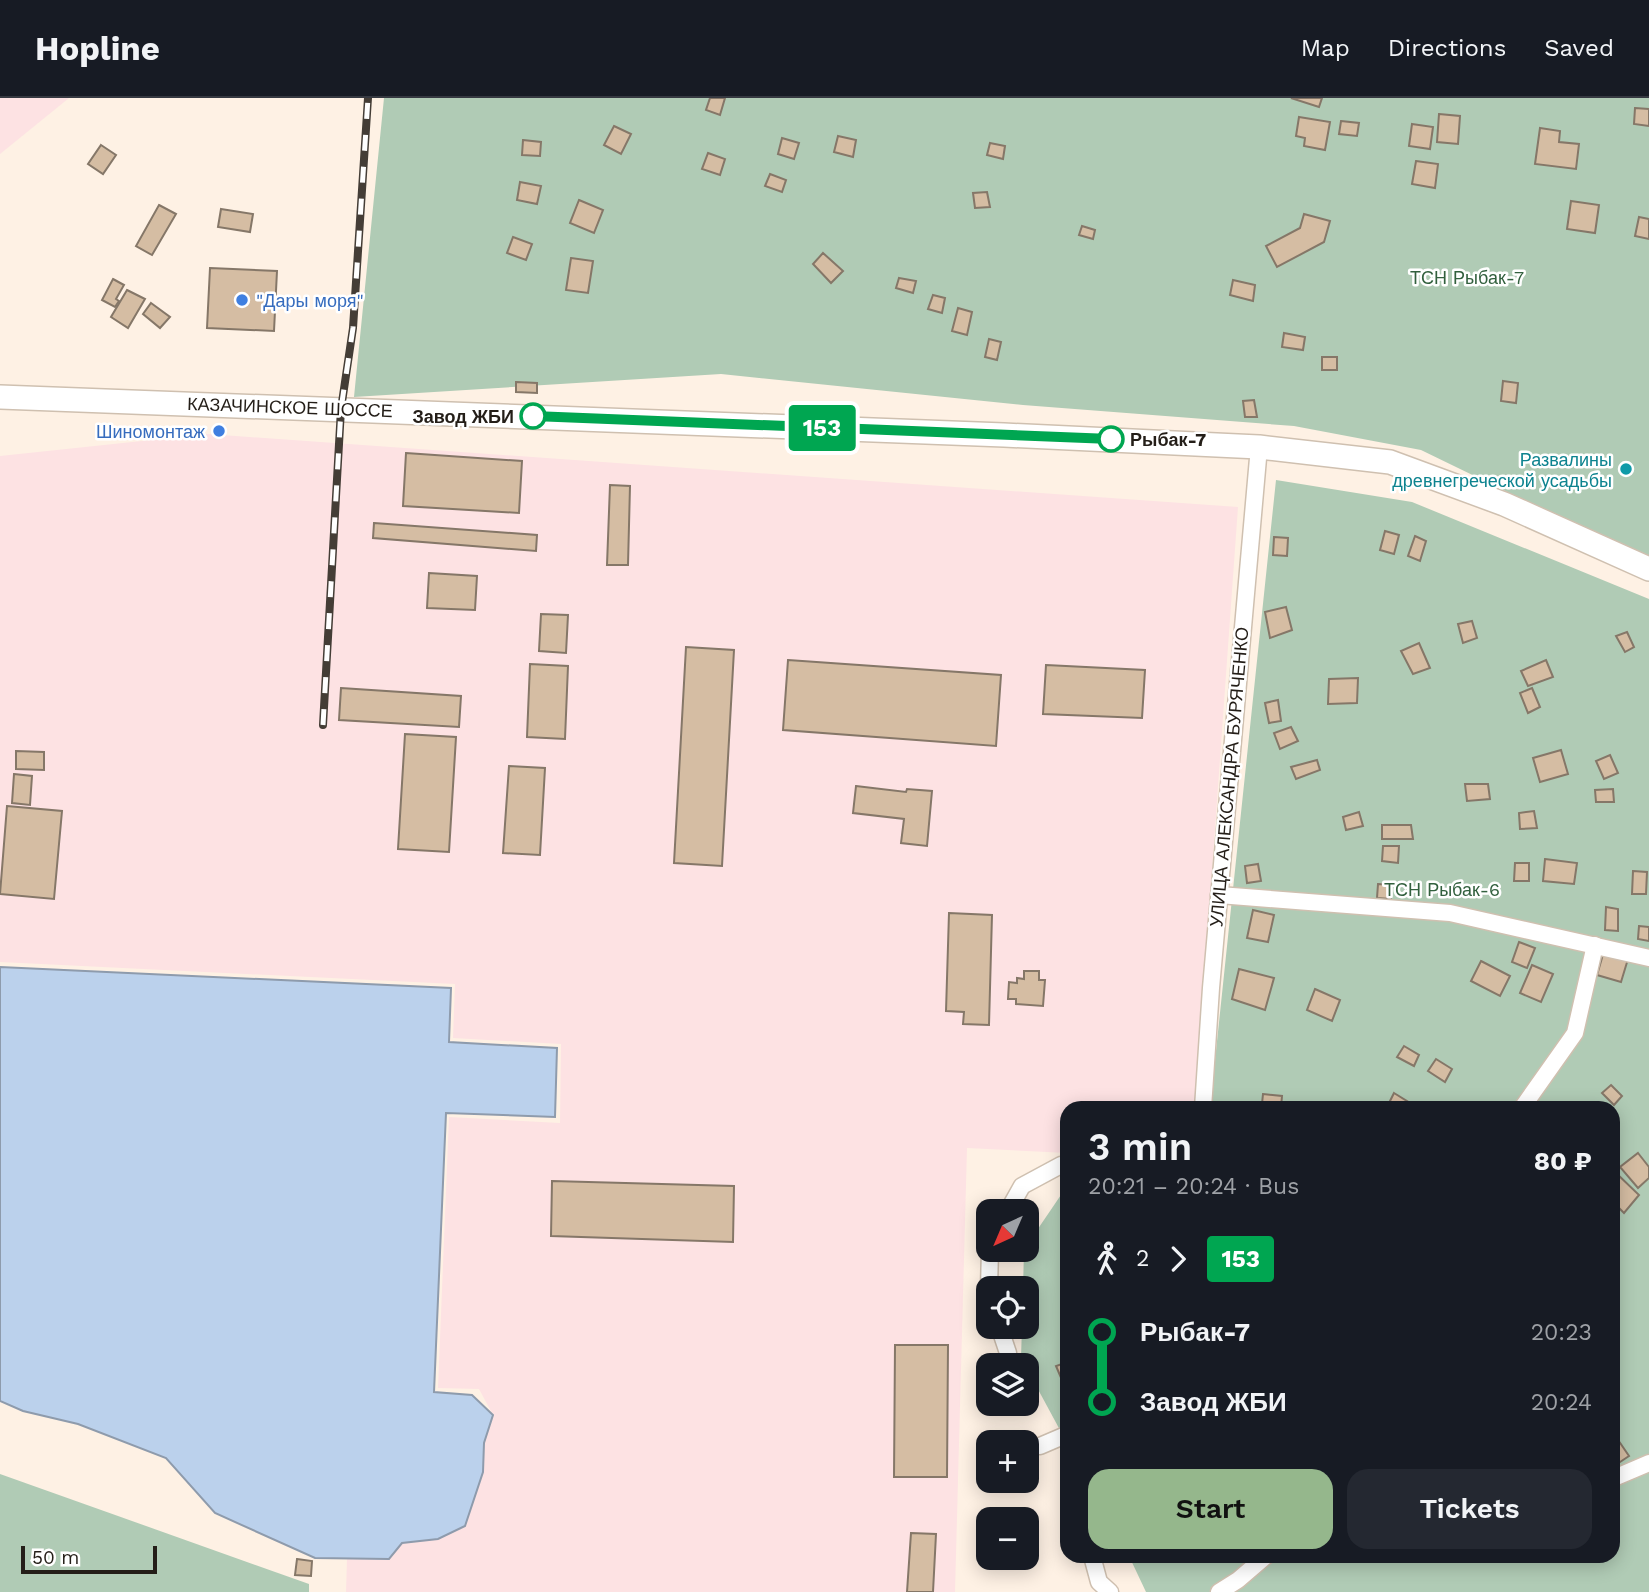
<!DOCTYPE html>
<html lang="en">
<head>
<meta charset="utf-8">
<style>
  :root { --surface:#171b24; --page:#242831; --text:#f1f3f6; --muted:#9ea1a6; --line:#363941; --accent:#95b78c }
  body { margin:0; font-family:"Work Sans",sans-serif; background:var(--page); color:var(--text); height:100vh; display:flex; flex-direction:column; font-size:26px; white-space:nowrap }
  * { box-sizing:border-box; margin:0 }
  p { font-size:23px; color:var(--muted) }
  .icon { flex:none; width:38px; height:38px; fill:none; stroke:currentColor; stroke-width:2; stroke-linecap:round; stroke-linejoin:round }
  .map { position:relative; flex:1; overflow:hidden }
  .side { position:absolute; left:1060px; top:1003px; width:560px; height:462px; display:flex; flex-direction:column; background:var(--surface); border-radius:21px; box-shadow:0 4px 18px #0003 }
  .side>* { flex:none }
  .badge { padding:0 14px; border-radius:5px; font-size:24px; line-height:46px }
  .needle { width:46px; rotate:224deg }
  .tools { position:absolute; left:976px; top:1101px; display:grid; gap:14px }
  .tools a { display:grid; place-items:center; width:63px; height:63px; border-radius:14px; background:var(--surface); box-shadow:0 4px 18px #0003; font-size:35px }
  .scale { position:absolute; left:21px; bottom:18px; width:136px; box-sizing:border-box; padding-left:7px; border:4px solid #241e18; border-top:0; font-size:19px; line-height:24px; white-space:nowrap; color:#241e18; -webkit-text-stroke:5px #fff; paint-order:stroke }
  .map>.badge { position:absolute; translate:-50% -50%; box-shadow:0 0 0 4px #fff }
  .legs { display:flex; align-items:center; gap:10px; height:77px; padding:0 28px; font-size:23px }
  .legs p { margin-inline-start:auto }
  .overview { display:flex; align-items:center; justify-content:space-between; height:119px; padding:0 28px }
  h1 { font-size:38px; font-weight:600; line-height:52px }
  .primary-button { display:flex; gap:14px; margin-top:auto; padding:14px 28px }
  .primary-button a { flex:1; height:80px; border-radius:21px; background:var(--accent); color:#111; font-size:28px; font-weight:600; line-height:80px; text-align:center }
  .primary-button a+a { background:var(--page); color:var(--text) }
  ul { padding:0 28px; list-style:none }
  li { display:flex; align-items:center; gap:24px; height:70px; font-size:26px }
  li i { display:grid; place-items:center; width:10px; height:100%; margin:0 9px; background:currentColor }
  li i::after { content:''; width:18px; height:18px; margin:-9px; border:5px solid; border-radius:50%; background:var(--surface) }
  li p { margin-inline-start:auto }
  li:first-child i { background:linear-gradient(#0000 50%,currentColor 0) }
  li:last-child i { background:linear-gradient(currentColor 50%,#0000 0) }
  header { display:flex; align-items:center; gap:42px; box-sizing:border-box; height:98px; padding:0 35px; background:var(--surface); border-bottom:2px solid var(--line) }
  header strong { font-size:33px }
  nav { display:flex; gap:38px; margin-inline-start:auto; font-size:24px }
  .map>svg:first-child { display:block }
</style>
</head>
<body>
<header>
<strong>Hopline</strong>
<nav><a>Map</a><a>Directions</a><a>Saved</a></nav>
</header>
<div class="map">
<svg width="1649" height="1494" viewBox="0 0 1649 1494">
  <rect width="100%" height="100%" fill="#fef1e4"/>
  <g fill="#fde2e3">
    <path d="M0 0H69L0 56Z"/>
    <path d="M208 336 1238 409 1195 1010H1068L1067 1055 967 1050 955 1494H346L347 1461H389L402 1445 438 1441 483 1374 484 1345 493 1317 479 1291 438 1290 449 1019 560 1025 561 946 453 940 455 886 0 864V358Z"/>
  </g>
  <g fill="#b0cbb5">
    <path d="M384 0H1649V463L1421 352 1294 328 1023 307 721 276 354 299Z"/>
    <path d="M1276 382 1412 404 1649 501V1494H1146L1129 1458H1614V1010H1210Z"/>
    <path d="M1067 1088V1345L1027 1271V1267L1021 1259 1022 1229 1027 1228V1190H1023L1024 1153 1027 1152V1147Z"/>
    <path d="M0 1376 309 1486V1494H0Z"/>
  </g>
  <path fill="#bbd1ec" stroke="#8e9bac" stroke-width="2" d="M0 869 451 890 449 944 557 950 555 1019 446 1015 434 1294 472 1297 493 1317 484 1345 483 1374 465 1428 438 1441 402 1445 389 1461 315 1460 215 1415 166 1360 78 1326 23 1313 0 1303Z"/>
  <g fill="#d5bda3" stroke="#857768" stroke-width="2">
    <path d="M710 0H725L720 17 706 12Z"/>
    <path d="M1291 0H1322L1319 9Z"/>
    <path d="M1635 10 1649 11V28L1634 26Z"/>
    <path d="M1439 16 1460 18 1458 46 1437 44Z"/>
    <path d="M1299 19 1330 24 1325 52 1304 48 1305 40 1296 38Z"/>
    <path d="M1341 23 1359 25 1357 38 1339 36Z"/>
    <path d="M1412 26 1433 29 1430 51 1409 48Z"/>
    <path d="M614 28 631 36 621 56 604 47Z"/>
    <path d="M1540 30 1560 33 1559 44 1579 46 1576 71 1535 66Z"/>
    <path d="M838 38 856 42 853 59 834 54Z"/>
    <path d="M782 40 799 45 794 61 778 56Z"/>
    <path d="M523 42 541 44 540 58 522 57Z"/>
    <path d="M990 45 1005 48 1003 61 987 57Z"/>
    <path d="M101 47 116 57 103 76 88 66Z"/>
    <path d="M708 55 725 61 720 77 702 71Z"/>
    <path d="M1416 63 1438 66 1435 90 1412 86Z"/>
    <path d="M770 76 786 82 782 94 765 88Z"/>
    <path d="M520 84 541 88 537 106 517 102Z"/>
    <path d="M987 94 990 109 975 110 973 95Z"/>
    <path d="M579 102 603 112 594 135 570 125Z"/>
    <path d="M1571 103 1599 107 1595 135 1567 131Z"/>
    <path d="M159 107 176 116 152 157 136 148Z"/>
    <path d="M221 111 253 116 250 134 218 129Z"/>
    <path d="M1304 116 1330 123 1324 144 1277 169 1266 148 1300 130Z"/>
    <path d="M1639 119 1649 121V141L1635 138Z"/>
    <path d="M1082 128 1095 132 1093 141 1079 137Z"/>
    <path d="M513 139 532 146 526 162 507 155Z"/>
    <path d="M823 155 843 173 831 185 813 166Z"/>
    <path d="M571 160 593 163 588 195 566 192Z"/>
    <path d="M210 170 277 173 274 233 207 230Z"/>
    <path d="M899 180 916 183 913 195 896 190Z"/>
    <path d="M113 181 124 187 116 201 119 203 115 209 102 202Z"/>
    <path d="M1233 182 1255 187 1253 203 1230 197Z"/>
    <path d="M127 192 145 201 128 230 111 219Z"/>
    <path d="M933 197 945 200 942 215 928 211Z"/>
    <path d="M151 205 170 219 160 230 143 216Z"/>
    <path d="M958 210 972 214 967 237 952 233Z"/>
    <path d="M1284 235 1305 239 1303 252 1282 249Z"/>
    <path d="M989 241 1001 244 997 262 985 259Z"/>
    <rect x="1322" y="259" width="15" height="13"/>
    <path d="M1503 283 1518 285 1516 305 1501 303Z"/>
    <path d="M516 284 537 285V295L516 294Z"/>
    <path d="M1254 302 1257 319H1245L1243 303Z"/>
    <path d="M406 355 522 363 519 415 403 408Z"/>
    <path d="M610 387 630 388 628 467H607Z"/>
    <path d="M374 425 537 437 536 453 373 440Z"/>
    <path d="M1385 433 1399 437 1394 456 1380 452Z"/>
    <path d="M1415 438 1426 443 1420 463 1408 458Z"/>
    <path d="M1274 439 1288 440 1287 458 1273 457Z"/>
    <path d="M429 475 477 478 475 512 427 510Z"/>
    <path d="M1286 509 1292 532 1270 540 1265 514Z"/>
    <path d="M541 516 568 517 566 555 539 553Z"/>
    <path d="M1472 523 1477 540 1463 545 1458 526Z"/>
    <path d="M1627 534 1634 549 1625 554 1616 538Z"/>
    <path d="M1419 545 1430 570 1413 576 1401 553Z"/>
    <path d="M686 549 734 552 722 768 674 765Z"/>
    <path d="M788 562 1001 577 996 648 783 632Z"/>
    <path d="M1546 562 1553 579 1528 588 1521 573Z"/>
    <path d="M530 566 568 568 565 641 527 639Z"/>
    <path d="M1046 567 1145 572 1142 620 1043 616Z"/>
    <path d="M1358 580 1357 605 1328 606 1329 581Z"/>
    <path d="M341 590 461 598 459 629 339 622Z"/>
    <path d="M1532 590 1540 609 1528 615 1520 595Z"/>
    <path d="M1278 602 1281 623 1269 625 1265 605Z"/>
    <path d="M1291 629 1298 643 1280 651 1274 635Z"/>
    <path d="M405 636 456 639 449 754 398 751Z"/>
    <path d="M1561 652 1568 676 1540 684 1533 660Z"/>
    <path d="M16 653 44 654V672L16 671Z"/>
    <path d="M1610 657 1618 675 1604 681 1596 663Z"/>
    <path d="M1317 662 1320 672 1296 681 1291 669Z"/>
    <path d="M509 668 545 670 540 757 503 755Z"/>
    <path d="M14 676 32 678 30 707 12 705Z"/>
    <path d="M1465 686H1488L1490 701 1467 703Z"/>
    <path d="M856 688 906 694 907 691 932 693 927 748 901 745 904 721 853 715Z"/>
    <path d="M1613 691 1614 704H1596L1595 692Z"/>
    <path d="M7 708 62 713 54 801 0 796Z"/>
    <path d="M1534 713 1537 730 1520 731 1519 715Z"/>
    <path d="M1359 714 1363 728 1346 732 1343 719Z"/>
    <path d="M1382 727H1411L1413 741H1382Z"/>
    <path d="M1383 748H1399L1398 765 1382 763Z"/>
    <path d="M1545 761 1577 765 1574 786 1543 783Z"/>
    <path d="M1515 765H1529V783H1514Z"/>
    <path d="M1258 766 1261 783 1247 785 1245 768Z"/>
    <path d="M1633 773 1647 774 1646 796H1632Z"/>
    <path d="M1378 786 1391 787V801L1377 800Z"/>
    <path d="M1606 809 1618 811V833L1605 832Z"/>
    <path d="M1253 812 1274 817 1268 844 1247 840Z"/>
    <path d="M949 815 992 817 989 927 963 926 964 914 946 913Z"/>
    <path d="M1639 828 1649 829V843L1638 841Z"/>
    <path d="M1519 844 1535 850 1527 870 1512 864Z"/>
    <path d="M1604 853 1628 861 1621 884 1597 877Z"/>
    <path d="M1481 863 1510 878 1500 898 1471 883Z"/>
    <path d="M1532 867 1553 876 1541 904 1520 895Z"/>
    <path d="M1239 871 1274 880 1265 912 1232 901Z"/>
    <path d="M1024 873H1039V882H1045L1043 908 1016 906V901H1008L1009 884 1017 885V880L1024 881Z"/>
    <path d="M1315 891 1340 902 1332 923 1307 912Z"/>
    <path d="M1404 948 1419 957 1414 968 1397 959Z"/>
    <path d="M1436 961 1452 971 1445 984 1428 973Z"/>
    <path d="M1611 987 1622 998 1614 1007 1602 995Z"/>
    <path d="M1394 995 1410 1005 1408 1010H1392L1388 1007Z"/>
    <path d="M1263 996 1282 998 1281 1009 1262 1006Z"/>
    <path d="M1638 1055 1649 1069V1080L1638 1090 1620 1069Z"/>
    <path d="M1614 1073 1639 1097 1624 1115 1614 1105Z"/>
    <path d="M552 1083 734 1088 733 1144 551 1138Z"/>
    <path d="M895 1247H948L947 1379H894Z"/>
    <path d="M1068 1264V1280L1062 1282 1056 1268Z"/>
    <path d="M1614 1336 1629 1358 1614 1368Z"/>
    <path d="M911 1435 936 1436 933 1494H907Z"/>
    <path d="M297 1461 312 1463 311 1478 295 1477Z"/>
  </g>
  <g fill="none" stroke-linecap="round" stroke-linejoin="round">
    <defs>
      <g id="street">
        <path d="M1219 797 1450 815 1649 860"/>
        <path d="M1203 1010 1211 890 1259 349"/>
        <path d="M1522 1010 1575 935 1595 847"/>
        <path d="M1008 1113 1022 1088 1061 1067 1068 1068"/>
        <path d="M989 1190 990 1152"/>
        <path d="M999 1228 1008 1255"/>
        <path d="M1040 1348 1068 1336"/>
        <path d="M1614 1380 1649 1365"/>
        <path d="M1092 1458 1099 1484 1110 1494"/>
        <path d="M1219 1494 1238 1482 1266 1458"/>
      </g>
      <path id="secondary" d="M0 299 1004 337 1259 349 1390 364 1504 406 1649 471"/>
    </defs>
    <use href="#street" stroke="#cfc0b0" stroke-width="19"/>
    <use href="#secondary" stroke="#cfc0b0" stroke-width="26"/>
    <use href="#street" stroke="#fff" stroke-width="16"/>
    <use href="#secondary" stroke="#fff" stroke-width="23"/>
    <defs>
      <path id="rail" d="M323 627 341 311 353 230 368 0"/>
    </defs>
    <use href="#rail" stroke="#443d36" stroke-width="8"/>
    <use href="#rail" stroke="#fff" stroke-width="5" stroke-dasharray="16" stroke-linecap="butt"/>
  </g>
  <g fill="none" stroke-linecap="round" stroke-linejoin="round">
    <defs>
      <path id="line-1" d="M533 318 1111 341"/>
    </defs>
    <use href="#line-1" stroke="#fff" stroke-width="16"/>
    <use href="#line-1" stroke="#00a651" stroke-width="10"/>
  </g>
  <g fill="#3f7fe0" stroke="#fff" stroke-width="2.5">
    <circle cx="242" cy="202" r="7"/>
    <circle cx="219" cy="333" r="7"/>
  </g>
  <g fill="#fff" stroke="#00a651" stroke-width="3.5">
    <circle cx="533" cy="318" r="12"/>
    <circle cx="1111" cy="341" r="12"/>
  </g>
  <circle fill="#0f9aa8" stroke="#fff" stroke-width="2.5" cx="1626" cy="371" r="7"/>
  <g text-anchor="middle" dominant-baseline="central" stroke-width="5" stroke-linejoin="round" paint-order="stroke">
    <g font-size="18" fill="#32603e" stroke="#fff">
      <text x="1467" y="179">ТСН Рыбак-7</text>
      <text x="1442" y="791">ТСН Рыбак-6</text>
    </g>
    <g font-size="18" fill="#366cbe" stroke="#fff" text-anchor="start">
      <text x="256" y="202">"Дары моря"</text>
      <text x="205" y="333" text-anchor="end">Шиномонтаж</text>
    </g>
    <g font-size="18" fill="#241e18" stroke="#fff">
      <text transform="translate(290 309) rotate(2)">КАЗАЧИНСКОЕ ШОССЕ</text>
      <text transform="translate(1229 679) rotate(-85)">УЛИЦА АЛЕКСАНДРА БУРЯЧЕНКО</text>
    </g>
    <g font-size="18" font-weight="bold" fill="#241e18" stroke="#fff" text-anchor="end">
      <text x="514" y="318">Завод ЖБИ</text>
      <text x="1130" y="341" text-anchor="start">Рыбак-7</text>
    </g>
    <g font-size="18" fill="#0d838f" stroke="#fff" text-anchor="end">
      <text x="1612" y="361">Развалины<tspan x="1612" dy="21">древнегреческой усадьбы</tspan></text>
    </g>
  </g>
</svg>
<div class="tools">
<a><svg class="needle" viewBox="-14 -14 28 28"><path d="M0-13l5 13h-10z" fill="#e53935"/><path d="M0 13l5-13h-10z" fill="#9ea1a6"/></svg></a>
<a><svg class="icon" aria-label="locate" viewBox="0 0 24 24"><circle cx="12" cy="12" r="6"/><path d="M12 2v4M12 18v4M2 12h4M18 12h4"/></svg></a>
<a><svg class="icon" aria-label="layers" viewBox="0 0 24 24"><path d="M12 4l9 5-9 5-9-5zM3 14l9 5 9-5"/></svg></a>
<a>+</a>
<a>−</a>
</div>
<div class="scale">50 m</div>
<b class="badge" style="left:822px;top:330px;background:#00a651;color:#fff">153</b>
<section class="side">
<div class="overview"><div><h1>3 min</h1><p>20:21 – 20:24 · Bus</p></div><b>80 ₽</b></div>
<div class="legs"><svg class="icon" aria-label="walk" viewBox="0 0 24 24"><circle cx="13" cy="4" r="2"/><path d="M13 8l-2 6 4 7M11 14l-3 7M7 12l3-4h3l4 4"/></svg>2<svg class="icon" aria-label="forward" viewBox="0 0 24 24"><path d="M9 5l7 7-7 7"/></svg><b class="badge" style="background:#00a651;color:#fff">153</b></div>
<ul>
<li><i style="color:#00a651"></i><b>Рыбак-7</b><p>20:23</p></li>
<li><i style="color:#00a651"></i><b>Завод ЖБИ</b><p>20:24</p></li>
</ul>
<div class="primary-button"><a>Start</a><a>Tickets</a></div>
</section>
</div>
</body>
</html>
